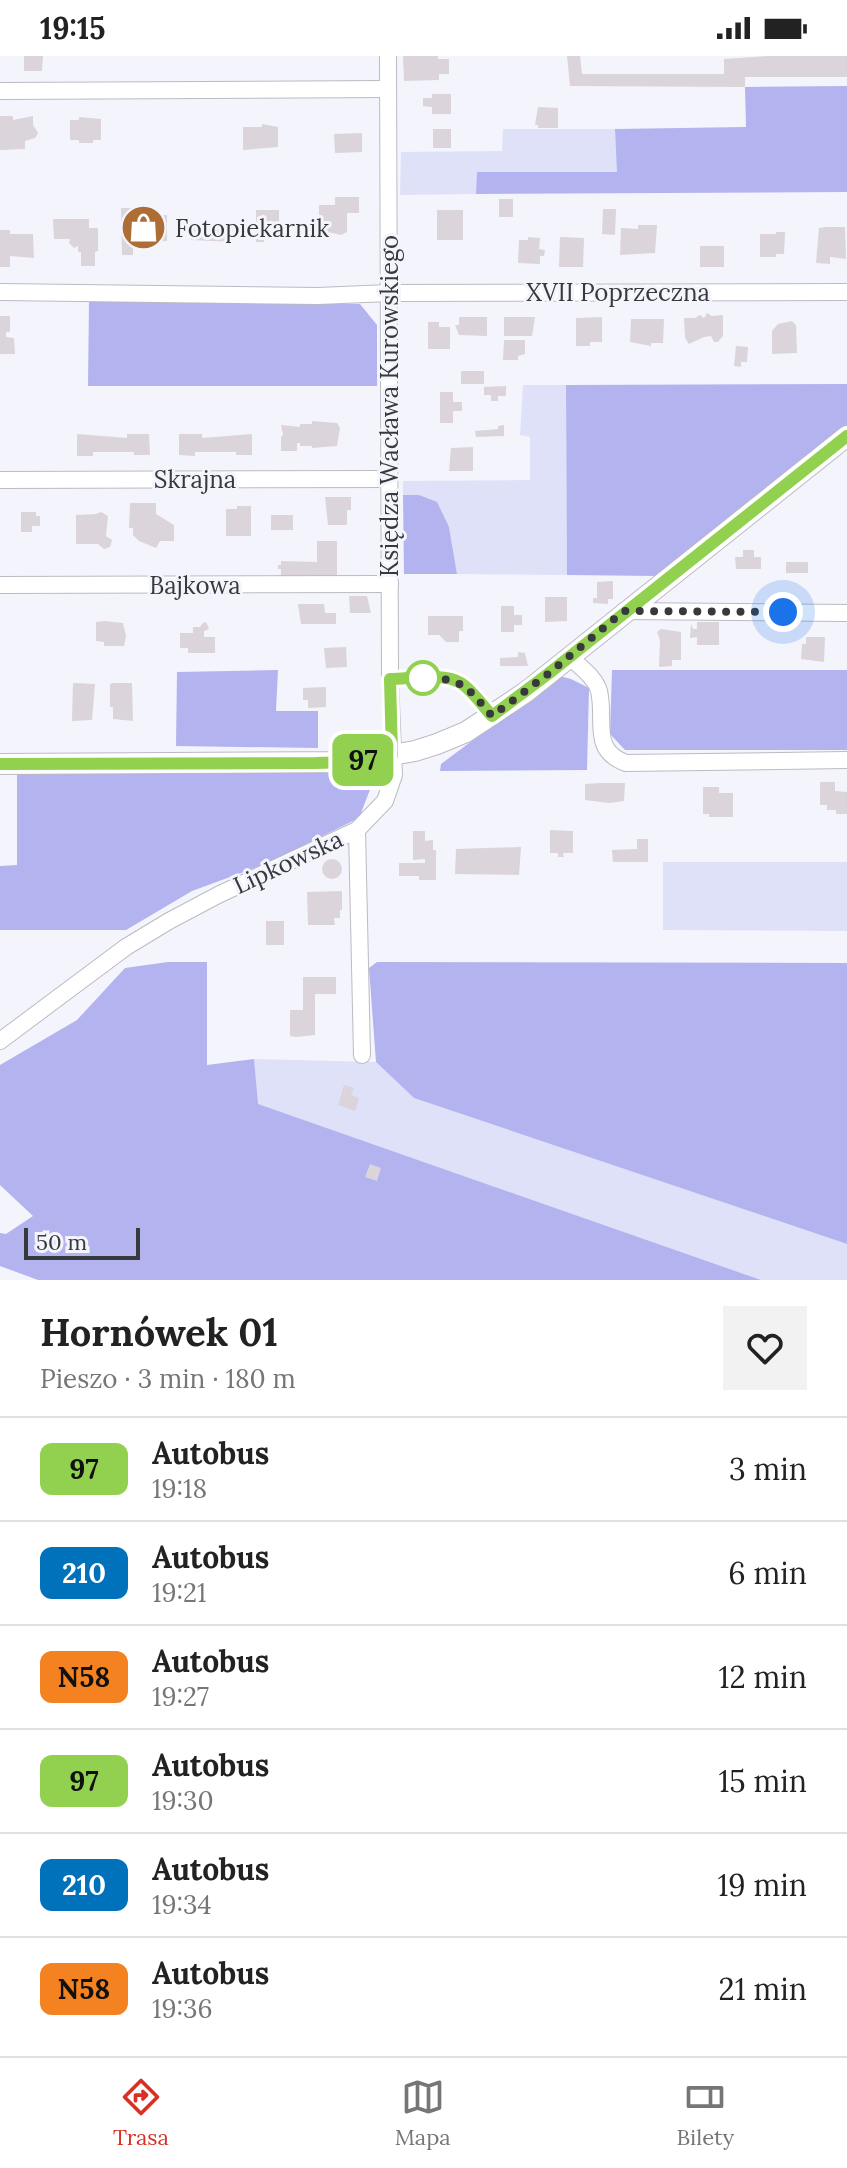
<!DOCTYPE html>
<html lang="pl">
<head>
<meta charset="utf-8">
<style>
  :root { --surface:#fff; --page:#f2f2f2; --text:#222; --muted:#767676; --line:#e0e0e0; --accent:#d93025 }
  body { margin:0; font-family:Lora,serif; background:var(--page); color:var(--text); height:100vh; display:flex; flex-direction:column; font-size:30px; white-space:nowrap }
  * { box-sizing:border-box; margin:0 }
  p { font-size:26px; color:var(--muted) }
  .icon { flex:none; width:44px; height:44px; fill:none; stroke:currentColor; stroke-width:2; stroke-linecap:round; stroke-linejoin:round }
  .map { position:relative; height:1224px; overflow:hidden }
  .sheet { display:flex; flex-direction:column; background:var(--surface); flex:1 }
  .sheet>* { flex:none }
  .badge { padding:0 16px; border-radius:12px; font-size:28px; line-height:52px }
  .scale { position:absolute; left:24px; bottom:20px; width:116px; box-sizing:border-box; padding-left:8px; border:4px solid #38393c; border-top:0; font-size:22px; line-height:28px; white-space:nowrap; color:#38393c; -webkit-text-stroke:6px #f4f4fd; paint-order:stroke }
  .you { position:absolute; width:40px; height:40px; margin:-20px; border:6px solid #fff; border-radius:50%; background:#1a73e8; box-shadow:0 0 0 12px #1a73e833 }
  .map>.badge { position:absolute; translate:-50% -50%; box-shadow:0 0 0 4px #fff }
  .round { display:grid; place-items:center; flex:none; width:84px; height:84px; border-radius:0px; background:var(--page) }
  .headline { display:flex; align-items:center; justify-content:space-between; height:136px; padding:0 40px }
  h1 { font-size:38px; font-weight:700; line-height:60px }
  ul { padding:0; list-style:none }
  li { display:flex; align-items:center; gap:24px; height:104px; padding:0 40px; border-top:2px solid var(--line) }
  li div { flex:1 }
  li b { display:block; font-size:30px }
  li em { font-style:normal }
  li .badge { min-width:88px; font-weight:700; text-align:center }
  .status { display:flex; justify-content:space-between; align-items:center; height:56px; padding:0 40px; background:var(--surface); direction:ltr }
  .status svg { height:22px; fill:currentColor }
  .tabs { display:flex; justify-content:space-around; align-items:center; height:112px; border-top:2px solid var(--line); background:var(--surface); font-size:22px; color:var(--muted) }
  .tabs a { display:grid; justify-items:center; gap:4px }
  .tabs .on { color:var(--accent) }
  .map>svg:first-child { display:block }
</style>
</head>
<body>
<div class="status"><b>19:15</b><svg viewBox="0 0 49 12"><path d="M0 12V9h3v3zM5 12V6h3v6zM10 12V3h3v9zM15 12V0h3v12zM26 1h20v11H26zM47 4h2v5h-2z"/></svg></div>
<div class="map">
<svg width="847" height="1224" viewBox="0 0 847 1224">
  <rect width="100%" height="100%" fill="#f4f4fd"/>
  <g fill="#dfe1f9">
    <path d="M503 73H615L618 116H478L476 138 400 139 401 96 502 95Z"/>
    <path d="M523 329H566L567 519 457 518 449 471 419 439H403V425L530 424V381L520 379Z"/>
    <path d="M663 806H847V875L663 874Z"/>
    <path d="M254 1003 376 1006 414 1042 847 1188V1224H761L257 1048Z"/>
  </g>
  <g fill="#b2b3ef">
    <path d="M847 30V136L476 138 477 116H617L615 73 746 71 745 31Z"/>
    <path d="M89 245 360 248 377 269V330H88Z"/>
    <path d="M847 328V372L658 520 567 519 566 329Z"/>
    <path d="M403 439H419L437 446 449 471 457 518H404Z"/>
    <path d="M278 614 276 655H318V692L176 690 177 616Z"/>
    <path d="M612 614H847V694H625L610 678Z"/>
    <path d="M559 620 571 623 589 632 587 714 440 715 441 708Z"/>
    <path d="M378 713 359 762 268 807 192 835 126 874H0V810L17 809V715Z"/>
    <path d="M168 906H207V1009L254 1003 258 1048 761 1224H38L0 1210V1177L6 1178 33 1160 0 1129V1009L77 964 125 912Z"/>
    <path d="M377 906 847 907V1188L414 1042 376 1006 369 912Z"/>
  </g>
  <g fill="#dbd4da">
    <path d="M24 0H43L42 15H24Z"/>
    <path d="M403 0H438V3H449V18H439V24L404 25Z"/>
    <path d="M567 0H580L582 18H724V3L768 0H847V21H745V31L570 30Z"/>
    <path d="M432 38H451V58H432V51L423 50V42H432Z"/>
    <path d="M538 51 558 52V72H538V69H535Z"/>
    <path d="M0 60H13V64L33 60V69L38 77 35 82 25 85V93L0 94Z"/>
    <path d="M79 61 101 63V84H93V87H79V84H70V64H79Z"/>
    <path d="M262 68 278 71V91L243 94V71H262Z"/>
    <rect x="433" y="73" width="18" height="19"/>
    <path d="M362 77V96L335 97 334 78Z"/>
    <path d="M335 141H359V157H347V176L341 179 319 174V149H335Z"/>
    <rect x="499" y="143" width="14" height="18"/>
    <path d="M121 152H139V160H133V166H152L153 159H167V185L133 186V199H122Z"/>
    <path d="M603 153H616L615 179 602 178Z"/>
    <path d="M256 154H279V170H270V179H264V186H256Z"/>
    <rect x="437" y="154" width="26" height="30"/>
    <path d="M53 163H89V172H98V195L95 196V210H81V196H78V190L74 192 69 187 70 183H54Z"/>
    <path d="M191 166H214V173H234V186L191 184Z"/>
    <path d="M638 169H657L655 197 620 199 621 172 638 173Z"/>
    <path d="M826 171H845L846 203 830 201V208L816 207 819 172Z"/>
    <path d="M0 174H10V178H33L34 202 10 200V211H0Z"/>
    <path d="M776 176H785L784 198H776V201H760V178H776Z"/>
    <path d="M528 181 540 182 539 193 545 194 544 200H540V208L518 207 519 184H528Z"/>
    <path d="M560 181 584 182 583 211H559Z"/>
    <rect x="700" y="190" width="24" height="21"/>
    <path d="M707 257 712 260 723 259V280L718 286H714L711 280 704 281 689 288 685 282 684 262H695L700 259 704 262Z"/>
    <path d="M0 260H10V276H6V281L14 282 15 298H0Z"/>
    <path d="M459 261H487V280L459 279 455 269H459Z"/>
    <path d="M504 261H535L532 280H504Z"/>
    <path d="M602 261V286H590V290H576V262Z"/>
    <path d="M631 263H664L663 287H651V290L630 286Z"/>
    <path d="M792 265 796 269 797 297 772 298V275L778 268Z"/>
    <path d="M428 266H439V271H450V293H428Z"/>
    <path d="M504 284H525V298L518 300V304H503Z"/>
    <path d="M736 290 748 291 747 306H741V311L734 310Z"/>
    <rect x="461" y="315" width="23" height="13"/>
    <path d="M506 330V340H498V345H491V339H484V331Z"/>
    <path d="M440 336H453V346H462V355H453V367H440Z"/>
    <path d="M312 365 337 367 340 372 337 390 312 392V390H300V387H297V395H281V381L283 379 281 369 300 371V368H312Z"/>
    <path d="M504 369V380L476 381 475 375 498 373V370Z"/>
    <path d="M77 378 127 382V378H149L150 399H134V396H93V400H77Z"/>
    <path d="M179 378H202V382L252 378V399H236V396H195V400L179 399Z"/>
    <path d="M473 391V415H449L451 392Z"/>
    <path d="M325 441H351V454H347V469H328Z"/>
    <path d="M130 447H156V458L174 469V485H160L156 492 139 485 133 479V472H129Z"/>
    <path d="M237 450H251V480H226V453H237Z"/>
    <path d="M21 456H36V460H40V470H32V476H21Z"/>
    <path d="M101 456 108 460 106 480 112 484 110 491 104 493 98 488H76V459L96 458Z"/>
    <rect x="271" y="459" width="22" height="15"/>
    <path d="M317 485H337V520L281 521V513H278V509H281V505L317 506Z"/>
    <path d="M743 494H754V501H761V513H736L735 501H743Z"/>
    <rect x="786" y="506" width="22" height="11"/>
    <path d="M613 525V543H608V548L593 547V542H597V526Z"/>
    <path d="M349 540H367L371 557H350Z"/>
    <path d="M545 541H567V565L545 566Z"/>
    <path d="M298 548H324L325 557H336V568H301Z"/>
    <path d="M501 550H514V559H522V569H514V576H501Z"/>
    <path d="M428 560H463V575H459V586H446L439 579H428Z"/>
    <path d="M105 565 123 567 126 580 124 590H104V586L96 585V566Z"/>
    <path d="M206 566 209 573 204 575V581H215V597H188V592H180V577H193V571H200L203 567Z"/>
    <path d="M697 566H719V589H697V581L690 582 691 568 693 573H697Z"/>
    <path d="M661 573 681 576V604H672V610L659 611 660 584 657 576Z"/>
    <path d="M806 581H825L824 606 801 603 802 588H806Z"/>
    <path d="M346 591 347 611 326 612 324 592Z"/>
    <path d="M518 596 525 597 528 610H500V602L518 601Z"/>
    <path d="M73 627 95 628 92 664 72 665Z"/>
    <path d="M113 627H132L133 665 113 663V651H110V628Z"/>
    <path d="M326 631V651L308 652V644H303V632Z"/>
    <path d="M820 726H835V735L847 736V758H836V754H827V749H820Z"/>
    <path d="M600 727H625L624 745 609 747 585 744V728Z"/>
    <path d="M703 731H719V737H733V761H709V758H703Z"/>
    <path d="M550 774 573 775V797H563L564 801H558V797H550Z"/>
    <path d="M413 775H425V785L433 784V794H436V824H419V820H399V807H425V803L413 804Z"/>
    <path d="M637 783H648V806H613L612 794 637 793Z"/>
    <path d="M521 791 519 819 455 818 456 793Z"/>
    <circle cx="332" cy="813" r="10"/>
    <path d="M342 835V854H340V862H334L335 869H308L307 836Z"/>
    <rect x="266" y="865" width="18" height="24"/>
    <path d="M303 921H336V938H315V979L296 981 290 980V954H303Z"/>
    <path d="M344 1029 354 1032 351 1039 359 1042 355 1055 338 1049Z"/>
    <path d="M370 1108 381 1112 377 1125 365 1121Z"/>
  </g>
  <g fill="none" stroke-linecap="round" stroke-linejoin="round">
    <defs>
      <path id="service" d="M390 623C410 623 442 617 460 627 473 635 481 649 491 660"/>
      <g id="minor">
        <path d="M0 35 388 33"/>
        <path d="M0 236 318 240 389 237 847 236"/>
        <path d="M0 424 390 423"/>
        <path d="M0 529 390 528"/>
        <path d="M624 555 847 557"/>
        <path d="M570 601C580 611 595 621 599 635 606 664 590 694 626 707L847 704"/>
        <path d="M357 774 362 999"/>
        <path d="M0 985 126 891 169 865 218 839 357 774 385 745 394 719 390 623 388 0"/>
      </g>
      <path id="tertiary" d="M0 708 349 706 415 695 437 688 466 676 526 636 847 380"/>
    </defs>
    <use href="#service" stroke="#bbbbc3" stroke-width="10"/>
    <use href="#minor" stroke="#bbbbc3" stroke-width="18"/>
    <use href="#tertiary" stroke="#bbbbc3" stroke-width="22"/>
    <use href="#service" stroke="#fff" stroke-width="8"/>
    <use href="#minor" stroke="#fff" stroke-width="16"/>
    <use href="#tertiary" stroke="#fff" stroke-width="20"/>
  </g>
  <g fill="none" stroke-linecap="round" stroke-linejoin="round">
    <defs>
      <path id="line" d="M0 708 316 707 349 706 392 700 390 623C410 623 443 616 461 627 473 635 482 649 492 660L548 618 847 380"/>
    </defs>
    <use href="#line" stroke="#fff" stroke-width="18"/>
    <use href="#line" stroke="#92d050" stroke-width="12"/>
    <path stroke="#38393c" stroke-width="8" stroke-dasharray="0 14.4" d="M423 622H420C463 622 465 629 492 660L548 618 624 555 783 556"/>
  </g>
  <defs>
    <symbol id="shop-disc" viewBox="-11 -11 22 22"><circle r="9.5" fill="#ad6d35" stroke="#f4f4fd"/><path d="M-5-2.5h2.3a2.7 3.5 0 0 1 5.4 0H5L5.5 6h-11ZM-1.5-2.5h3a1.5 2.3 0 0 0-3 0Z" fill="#fff"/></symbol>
  </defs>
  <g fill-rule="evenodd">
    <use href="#shop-disc" x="118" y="146" width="51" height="51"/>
  </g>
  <circle fill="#fff" stroke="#92d050" stroke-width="4" cx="423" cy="622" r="16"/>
  <g text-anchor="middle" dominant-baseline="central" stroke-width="6" stroke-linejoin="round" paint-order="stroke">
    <g font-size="24" fill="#38393c" stroke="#f4f4fd" text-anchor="start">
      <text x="175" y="172">Fotopiekarnik</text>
    </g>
    <g font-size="24" fill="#38393c" stroke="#f4f4fd">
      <text x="618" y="236">XVII Poprzeczna</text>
      <text transform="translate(389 350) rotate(-90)">Księdza Wacława Kurowskiego</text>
      <text x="195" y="423">Skrajna</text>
      <text x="195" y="529">Bajkowa</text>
      <text transform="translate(288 806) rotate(-25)">Lipkowska</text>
    </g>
  </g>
</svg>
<div class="scale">50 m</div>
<div class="you" style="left:783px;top:556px"></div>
<b class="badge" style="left:363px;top:704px;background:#92d050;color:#111">97</b>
</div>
<section class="sheet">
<div class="headline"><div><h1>Hornówek 01</h1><p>Pieszo · 3 min · 180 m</p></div><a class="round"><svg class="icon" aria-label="heart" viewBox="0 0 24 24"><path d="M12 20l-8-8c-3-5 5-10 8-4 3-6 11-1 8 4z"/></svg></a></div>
<ul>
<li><span class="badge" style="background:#92d050;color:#111">97</span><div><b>Autobus</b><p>19:18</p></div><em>3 min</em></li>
<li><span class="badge" style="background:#0072bc;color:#fff">210</span><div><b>Autobus</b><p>19:21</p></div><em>6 min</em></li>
<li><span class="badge" style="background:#f58220;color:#111">N58</span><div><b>Autobus</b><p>19:27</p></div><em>12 min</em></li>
<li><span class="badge" style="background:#92d050;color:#111">97</span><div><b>Autobus</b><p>19:30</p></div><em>15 min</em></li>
<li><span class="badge" style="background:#0072bc;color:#fff">210</span><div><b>Autobus</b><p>19:34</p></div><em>19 min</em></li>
<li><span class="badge" style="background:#f58220;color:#111">N58</span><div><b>Autobus</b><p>19:36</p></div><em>21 min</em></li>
</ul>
</section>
<nav class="tabs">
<a class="on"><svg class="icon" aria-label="directions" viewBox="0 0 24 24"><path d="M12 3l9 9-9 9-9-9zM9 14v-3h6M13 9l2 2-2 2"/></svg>Trasa</a>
<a><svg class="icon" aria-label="map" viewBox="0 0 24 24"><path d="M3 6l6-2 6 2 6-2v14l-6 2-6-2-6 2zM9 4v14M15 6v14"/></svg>Mapa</a>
<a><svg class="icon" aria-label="tickets" viewBox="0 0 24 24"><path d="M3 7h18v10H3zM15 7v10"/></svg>Bilety</a>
</nav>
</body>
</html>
